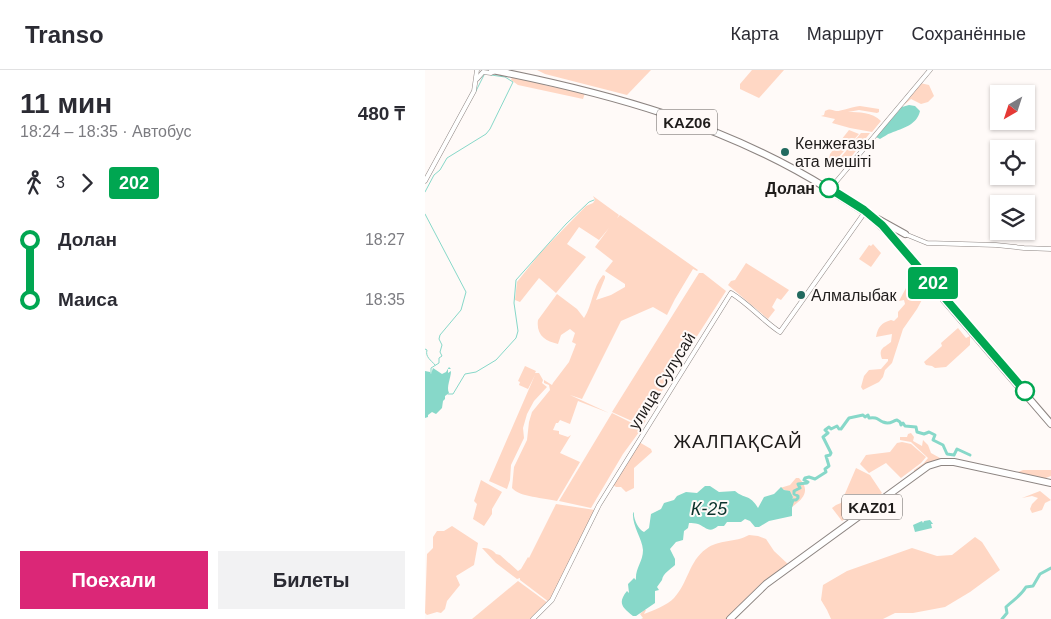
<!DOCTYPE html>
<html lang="ru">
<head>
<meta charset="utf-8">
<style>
  :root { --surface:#fff; --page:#f2f2f3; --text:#2b2b33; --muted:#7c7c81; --line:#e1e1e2; --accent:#db2777 }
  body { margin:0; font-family:Arial,sans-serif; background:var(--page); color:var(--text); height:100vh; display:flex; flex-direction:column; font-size:19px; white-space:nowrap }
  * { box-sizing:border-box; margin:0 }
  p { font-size:16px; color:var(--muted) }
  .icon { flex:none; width:28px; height:28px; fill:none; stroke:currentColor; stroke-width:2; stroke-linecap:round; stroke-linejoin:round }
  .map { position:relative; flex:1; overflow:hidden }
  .drawer { display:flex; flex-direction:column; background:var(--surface); width:425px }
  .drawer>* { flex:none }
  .badge { padding:0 10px; border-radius:4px; font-size:18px; line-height:32px }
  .needle { width:32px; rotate:219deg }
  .buttons { position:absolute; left:565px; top:15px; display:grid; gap:10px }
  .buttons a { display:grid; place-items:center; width:45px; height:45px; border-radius:0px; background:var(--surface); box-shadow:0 1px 4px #0004; font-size:25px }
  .map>.badge { position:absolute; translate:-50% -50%; box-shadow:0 0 0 2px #fff }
  .legs { display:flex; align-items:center; gap:8px; height:55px; padding:0 20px; font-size:16px }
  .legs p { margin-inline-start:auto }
  .overview { display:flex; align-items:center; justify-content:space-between; height:85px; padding:0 20px }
  h1 { font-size:28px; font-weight:600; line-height:38px }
  .primary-button { display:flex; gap:10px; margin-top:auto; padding:10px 20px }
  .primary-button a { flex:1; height:58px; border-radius:0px; background:var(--accent); color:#fff; font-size:20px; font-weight:600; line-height:58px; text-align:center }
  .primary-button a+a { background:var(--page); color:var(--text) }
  ul { padding:0 20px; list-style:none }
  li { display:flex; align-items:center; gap:18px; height:60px; font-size:19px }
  li i { display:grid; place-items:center; width:8px; height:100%; margin:0 6px; background:currentColor }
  li i::after { content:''; width:12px; height:12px; margin:-6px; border:4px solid; border-radius:50%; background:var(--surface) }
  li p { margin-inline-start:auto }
  li:first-child i { background:linear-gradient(#0000 50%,currentColor 0) }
  li:last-child i { background:linear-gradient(currentColor 50%,#0000 0) }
  header { display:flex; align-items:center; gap:30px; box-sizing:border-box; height:70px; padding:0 25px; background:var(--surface); border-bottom:1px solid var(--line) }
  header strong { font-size:24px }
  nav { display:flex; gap:28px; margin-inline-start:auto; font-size:18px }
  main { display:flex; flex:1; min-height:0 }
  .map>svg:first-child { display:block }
</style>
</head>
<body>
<header>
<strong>Transo</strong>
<nav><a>Карта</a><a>Маршрут</a><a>Сохранённые</a></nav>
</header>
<main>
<section class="drawer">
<div class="overview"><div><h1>11 мин</h1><p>18:24 – 18:35 · Автобус</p></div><b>480 ₸</b></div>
<div class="legs"><svg class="icon" aria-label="walk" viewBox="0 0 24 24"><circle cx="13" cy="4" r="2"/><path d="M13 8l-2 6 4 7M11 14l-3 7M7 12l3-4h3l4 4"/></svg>3<svg class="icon" aria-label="forward" viewBox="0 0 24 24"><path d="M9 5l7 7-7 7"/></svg><b class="badge" style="background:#00a651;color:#fff">202</b></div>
<ul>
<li><i style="color:#00a651"></i><b>Долан</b><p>18:27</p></li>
<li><i style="color:#00a651"></i><b>Маиса</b><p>18:35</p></li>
</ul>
<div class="primary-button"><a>Поехали</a><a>Билеты</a></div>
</section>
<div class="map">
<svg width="626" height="549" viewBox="0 0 626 549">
  <rect width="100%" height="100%" fill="#fffaf8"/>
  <g fill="#ffd7c4">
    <path d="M112 0H226L202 25 120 4Z"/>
    <path d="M327 0H359L334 28 315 19V14Z"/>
    <path d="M88 5 114 11 119 15 160 23 158 29 93 15 86 10Z"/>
    <path d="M495 13 504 15 509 26 503 32 496 34 486 29 479 35Z"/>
    <path d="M435 36 454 39V42L452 43 434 40 423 42C434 42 447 42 456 51L447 62 425 58 407 53 410 49 396 46 399 45 400 41C406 38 406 40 411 41 413 42 431 36 435 36Z"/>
    <path d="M424 60 434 64 411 90 404 89 405 84Z"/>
    <path d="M436 63H445L426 87 422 86V92L418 95 411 93Z"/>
    <path d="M168 126 194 145 192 148 195 145 273 200 272 201 268 199 250 229 242 245 228 237 196 251 157 329 145 325 184 343 153 331 145 354 135 350 133 353H131L128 360 134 361V364L143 367 146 365 135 383 155 392 132 431C120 428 94 427 87 418L89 397 102 370 104 352 107 342 125 320 124 315 119 313V310L127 315 128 313 144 292 151 274 147 272 150 263 145 259 136 265 133 274C120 271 111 265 113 250L132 224 152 239 159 248C168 234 167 218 178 205L180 206V208L171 230 186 225 200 217V214L180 201 188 191 170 177 184 158 174 170 154 157 142 174 161 187 131 223 114 208 95 232 90 230 92 212 116 182 161 136 168 133 170 130Z"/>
    <path d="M448 174 456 183 446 197 434 189 444 175 446 176Z"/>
    <path d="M321 193 364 220 356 230 352 228 347 237 350 240 343 249 303 215 306 211 310 210Z"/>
    <path d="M274 203H278L301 221 228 335 218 356 189 343 187 342Z"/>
    <path d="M492 215 491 218 497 222 499 226 492 239 478 259 467 293 460 300 458 307 454 312 438 320 436 317 439 306 444 300 456 299 463 291V289H457C453 278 459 278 466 272L467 264 451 267C453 257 456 253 466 250L469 251 473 247V242L480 234 479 230 474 231 481 218 486 221Z"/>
    <path d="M533 258 541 268 545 266V275L521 297 510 298 507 296 501 295 499 292 517 276 516 273Z"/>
    <path d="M100 296 111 301 110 303H114L118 310 117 313 122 317 109 331 102 344 98 358 99 368 86 395 85 410 82 419 64 411 110 305 103 319 94 315 95 312 93 311Z"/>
    <path d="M187 343 217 358 198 384 166 438 134 431Z"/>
    <path d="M486 363 489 367 488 371 497 376 498 370 503 375 506 383 515 388V391L490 403 489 400 499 393 503 388 486 372 475 370V367H482L483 364Z"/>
    <path d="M214 372 226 379 227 382 209 398V418L201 422 196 417H191L188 415Z"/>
    <path d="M477 372 486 374 501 387 496 393 476 408 461 393 444 403 435 394 441 385 465 382 472 373Z"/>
    <path d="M431 398 445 405 457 423 417 451 407 438 411 435 416 433Z"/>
    <path d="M598 400H626V406L618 409 593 405V402Z"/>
    <path d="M371 408H374C388 423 375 431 363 440L368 427 365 421H362L355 418 365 415Z"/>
    <path d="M56 410 77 422 67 439V444L59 456 48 449 52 434 49 431Z"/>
    <path d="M615 421 626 430 620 433 617 440 607 443 605 439 607 434 613 428 607 426 597 428Z"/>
    <path d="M131 434 170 440 131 521 124 532 95 510V508L92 509 71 493 57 478C63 478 67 479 71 484L75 485 93 501 96 499 103 487 104 488Z"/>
    <path d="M27 456 53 473 49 495 31 506 35 515 22 531 20 539 16 543 12 542 2 545 0 543 2 484 8 478V467L12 461H19Z"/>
    <path d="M324 465 333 466 341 469 349 481 364 495 319 531 301 549H216L218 548 215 544 219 540H221L219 544C227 541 243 535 249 528 263 513 264 491 281 479 294 469 310 473 324 465Z"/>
    <path d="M550 467 557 472 575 500 545 522 520 537 488 543H470L458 549H406L402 540 396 530 398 515 422 501 487 478 512 486 527 485Z"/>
    <path d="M93 511 123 533 107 549H47Z"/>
  </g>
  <g fill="#87d8c9">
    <path d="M484 35 490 36 495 41C492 55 478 58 466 63 462 64 459 67 455 69L451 67 477 37Z"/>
    <path d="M24 297 26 299H23V303L26 301C26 308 21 317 24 323L20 326V329L18 331 17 338 11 344 7 342 3 345V347L0 348V301L5 302 6 304 8 298 17 304 21 302Z"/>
    <path d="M280 416H285L294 422 310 421C319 429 325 424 333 438L339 427 349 424 356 417 359 420 365 421 368 427 364 439 367 437V446L344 451 334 457H330L325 451 320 449 316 452H302L299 456H293C284 464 281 457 273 454 270 453 267 453 264 453L263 458 259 461 258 470 251 472 245 479 250 489V495C246 499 238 503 237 510L232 517 234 520 230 521V533L211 546H208C196 537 193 532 202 521L204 523 203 514 209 508 211 510C210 498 218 492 218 480 217 468 207 456 208 443L209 442C208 448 213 459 219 462L224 458 226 444 236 439 239 433 249 430 252 426 261 422 272 423Z"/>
    <path d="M505 450 508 454H506L507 458 490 462 488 455 497 451 498 453 499 451Z"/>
  </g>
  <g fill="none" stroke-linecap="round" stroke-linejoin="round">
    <g stroke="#87d8c9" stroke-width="1">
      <path d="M51 21 60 3"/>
      <path d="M0 122 9 105 15 100 22 88 61 64 65 59 88 12 80 7 66 5"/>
      <path d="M0 144 41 222 36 240 15 265 14 269 17 275 15 282 17 286 14 288V293L6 298V303"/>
      <path d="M0 279 2 280C0 287 6 290 10 295"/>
      <path d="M23 324H28L40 304 51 302 71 290 91 268 93 261 89 233 91 210 141 154 164 132 169 130"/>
    </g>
    <g stroke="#87d8c9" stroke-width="3">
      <path d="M416 359 424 348 438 345 440 347 443 345 444 348C452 347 452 349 458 352 465 355 467 351 472 350L475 352 476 355 478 353 480 356 491 357 492 362 499 364 504 362 510 365 508 370 518 375 522 384 529 385 532 379 545 385"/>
      <path d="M361 441 365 439 368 430H371L373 428V426L369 424V421L375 418 373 414 382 413 383 412 379 410 380 408 384 407 390 409 401 402 400 399 404 396 401 386 405 385 406 383 398 367 403 363 400 360 404 357 406 359 412 356 414 359"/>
      <path d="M577 549 582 543 581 537C588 530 595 527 601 517L608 516 615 504 626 498"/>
    </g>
    <defs>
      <g id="secondary">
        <path d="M52 9 58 2 66 3 70 1"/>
        <path d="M0 111 49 21 52 0"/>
        <path d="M405 119 505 0"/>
        <path d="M480 164 502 173 571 175 599 178 626 179"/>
        <path d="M108 549 127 530 174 435 306 223C324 234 337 250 355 262L440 142"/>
      </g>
      <g id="highway">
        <path d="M67 0C184 23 301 55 403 119 418 129 434 137 447 148 473 170 493 199 515 225 552 268 589 311 626 354"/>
        <path d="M453 149 480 164"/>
        <path d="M305 549 341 514 503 396 516 392H529L626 413"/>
      </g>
    </defs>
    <use href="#secondary" stroke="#8d8582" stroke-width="5"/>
    <use href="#highway" stroke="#8d8582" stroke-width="8"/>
    <use href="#secondary" stroke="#fff" stroke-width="4"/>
    <use href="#highway" stroke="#fff" stroke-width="6"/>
  </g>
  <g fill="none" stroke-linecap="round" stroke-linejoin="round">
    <defs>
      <path id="line-1" d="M404 118 439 140 457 155 600 321"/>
    </defs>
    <use href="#line-1" stroke="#fff" stroke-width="11"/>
    <use href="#line-1" stroke="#00a651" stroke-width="8"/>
  </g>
  <g fill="#226a5f" stroke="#fffaf8" stroke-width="2">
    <circle cx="360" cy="82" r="5"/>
    <circle cx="376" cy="225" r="5"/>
  </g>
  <g fill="#fff" stroke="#00a651" stroke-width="2.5">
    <circle cx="404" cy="118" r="9"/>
    <circle cx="600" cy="321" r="9"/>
  </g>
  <g text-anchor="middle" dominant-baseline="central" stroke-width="4" stroke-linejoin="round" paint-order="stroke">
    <g fill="#fffaf8" stroke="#625f5d" stroke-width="1">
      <rect x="232" y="39.5" width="60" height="25" rx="4"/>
      <rect x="417" y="424.5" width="60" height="25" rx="4"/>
    </g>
    <g font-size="15" font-weight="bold" fill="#1f1c1b">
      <text x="262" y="52">KАZ06</text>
      <text x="447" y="437">KАZ01</text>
    </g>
    <g font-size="16" fill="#1f1c1b" stroke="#fffaf8" text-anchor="start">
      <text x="370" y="73">Кенжеғазы<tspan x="370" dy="18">ата мешіті</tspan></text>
      <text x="386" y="225">Алмалыбак</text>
    </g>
    <g font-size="16" font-weight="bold" fill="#1f1c1b" stroke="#fffaf8" text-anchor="end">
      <text x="390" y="118">Долан</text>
    </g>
    <g font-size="16" fill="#1f1c1b" stroke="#fffaf8">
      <text transform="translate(237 311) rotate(-58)">улица Сулусай</text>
    </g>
    <g font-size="18" font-style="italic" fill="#0c342e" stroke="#fffaf8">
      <text x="284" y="439">К-25</text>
    </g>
    <g font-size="19" letter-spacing="1" fill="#1f1c1b" stroke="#fffaf8">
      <text x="313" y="371">ЖАЛПАҚСАЙ</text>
    </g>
  </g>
</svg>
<div class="buttons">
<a><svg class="needle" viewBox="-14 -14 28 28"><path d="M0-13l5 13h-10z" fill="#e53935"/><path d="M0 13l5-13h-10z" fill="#7c7c81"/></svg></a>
<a><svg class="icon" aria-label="locate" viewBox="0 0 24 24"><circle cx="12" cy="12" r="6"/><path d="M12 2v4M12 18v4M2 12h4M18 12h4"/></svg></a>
<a><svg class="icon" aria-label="layers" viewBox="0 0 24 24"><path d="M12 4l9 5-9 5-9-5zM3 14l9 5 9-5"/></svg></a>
</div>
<b class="badge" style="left:508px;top:213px;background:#00a651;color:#fff">202</b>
</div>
</main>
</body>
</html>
